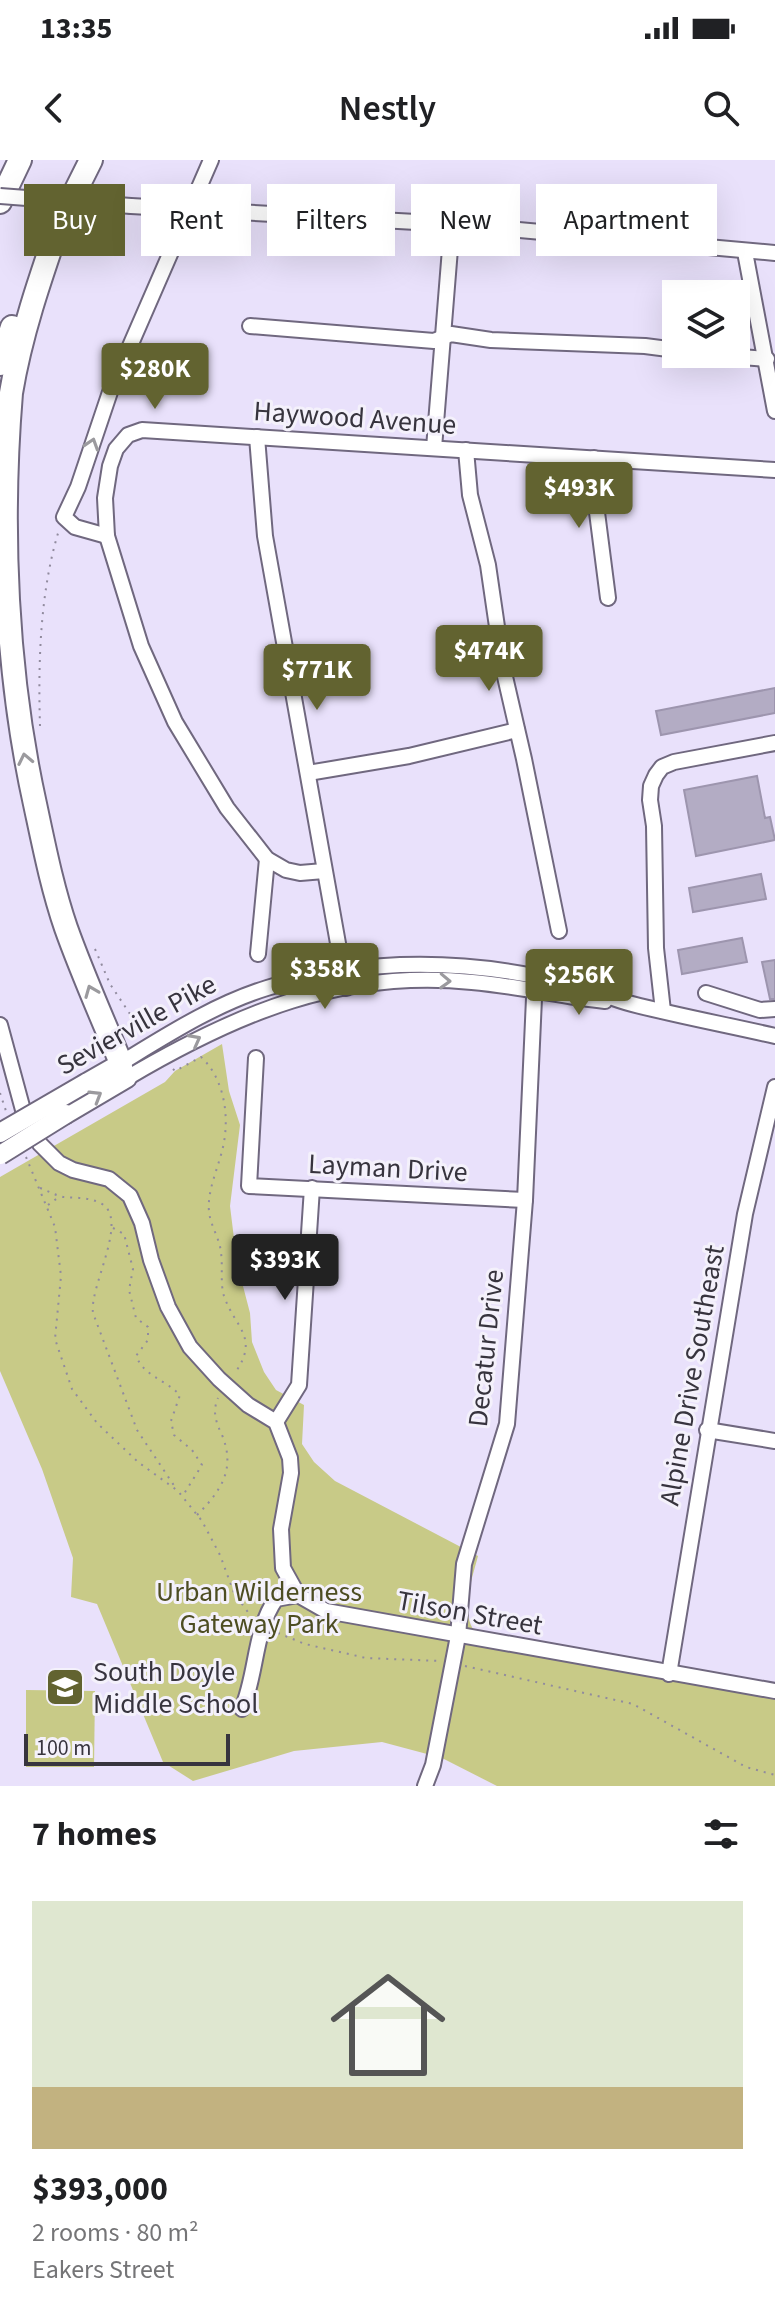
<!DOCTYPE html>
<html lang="en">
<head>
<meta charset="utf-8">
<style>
  :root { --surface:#fff; --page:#f2f2f2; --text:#202124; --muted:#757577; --line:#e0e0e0; --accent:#626330 }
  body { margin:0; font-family:"Source Sans 3",sans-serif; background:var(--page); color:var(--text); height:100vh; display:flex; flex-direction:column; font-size:30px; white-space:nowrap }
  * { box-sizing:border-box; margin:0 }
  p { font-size:26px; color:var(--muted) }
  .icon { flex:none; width:44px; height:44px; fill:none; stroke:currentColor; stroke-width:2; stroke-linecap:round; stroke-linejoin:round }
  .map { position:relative; height:1626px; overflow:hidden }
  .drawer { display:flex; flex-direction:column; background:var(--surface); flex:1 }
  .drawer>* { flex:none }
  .guide { position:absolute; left:24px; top:24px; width:728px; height:72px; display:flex; gap:16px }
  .controls { position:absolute; left:662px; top:120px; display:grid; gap:16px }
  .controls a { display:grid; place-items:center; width:88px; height:88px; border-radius:0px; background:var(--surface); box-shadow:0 8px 32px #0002; font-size:40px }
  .scale { position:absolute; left:24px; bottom:20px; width:206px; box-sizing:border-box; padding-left:8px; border:4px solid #37343e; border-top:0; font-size:22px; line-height:28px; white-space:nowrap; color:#37343e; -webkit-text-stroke:6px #f4f1fb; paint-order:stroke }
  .price { position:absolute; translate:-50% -68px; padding:0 18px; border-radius:8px; background:var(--accent); color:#fff; font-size:26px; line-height:52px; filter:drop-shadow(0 2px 4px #0008) }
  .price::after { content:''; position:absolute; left:50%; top:48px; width:24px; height:18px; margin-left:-12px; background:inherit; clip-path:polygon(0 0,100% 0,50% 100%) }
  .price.selected { background:#222; color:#fff }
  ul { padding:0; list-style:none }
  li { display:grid; align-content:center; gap:16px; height:424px; padding:0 32px }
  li+li { border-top:2px solid var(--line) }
  li span { display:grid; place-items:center; height:248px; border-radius:0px; color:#555 }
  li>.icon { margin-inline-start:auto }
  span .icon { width:144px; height:144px; fill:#fffc; stroke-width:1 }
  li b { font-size:34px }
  h2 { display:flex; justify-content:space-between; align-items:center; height:96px; padding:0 32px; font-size:34px }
  .tag { padding:0 28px; border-radius:0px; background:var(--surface); box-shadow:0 8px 32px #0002; font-size:28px; line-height:72px }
  .tag.selected { background:var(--accent); color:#fff }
  .status { display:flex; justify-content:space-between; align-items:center; height:56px; padding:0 40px; background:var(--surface); direction:ltr }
  .status svg { height:22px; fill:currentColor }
  header { display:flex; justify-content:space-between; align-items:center; height:104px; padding:0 32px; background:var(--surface); font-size:36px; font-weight:600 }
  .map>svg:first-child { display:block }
</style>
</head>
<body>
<div class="status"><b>13:35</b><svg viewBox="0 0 49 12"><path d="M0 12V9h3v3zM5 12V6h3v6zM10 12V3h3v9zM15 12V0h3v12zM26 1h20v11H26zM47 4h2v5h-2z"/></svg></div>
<header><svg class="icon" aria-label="back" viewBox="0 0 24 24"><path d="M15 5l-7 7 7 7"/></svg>Nestly<svg class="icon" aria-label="search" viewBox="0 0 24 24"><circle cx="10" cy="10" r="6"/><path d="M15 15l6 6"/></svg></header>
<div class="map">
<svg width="775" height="1626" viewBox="0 0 775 1626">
  <rect width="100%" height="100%" fill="#e9e1fb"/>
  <g fill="#c8ca87">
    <path d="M222,884L229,931L240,965L230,1046L237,1103L250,1153L252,1182L264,1212L276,1230L304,1245L302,1284L314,1302L335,1321L478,1396C472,1419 459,1454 476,1473L775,1525V1626H497L442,1598L382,1582L294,1591L193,1621L163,1602L97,1444L71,1437L73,1398L42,1309L0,1211V1017L165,922L175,911Z"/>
    <polygon points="26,1530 95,1531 94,1607 26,1607"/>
  </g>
  <g fill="#b3acc4" stroke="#9d95ae" stroke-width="2">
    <polygon points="775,528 775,553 661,575 656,551"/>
    <polygon points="757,616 765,658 770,657 775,680 696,696 684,630"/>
    <polygon points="761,714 766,739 693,752 689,728"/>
    <polygon points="742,778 747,802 682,814 678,790"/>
    <polygon points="775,800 775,839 770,839 762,802"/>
  </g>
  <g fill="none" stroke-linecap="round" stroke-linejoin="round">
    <g stroke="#70687f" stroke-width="18">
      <g id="minor">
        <polyline points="131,46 452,64 775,93"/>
        <polyline points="745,92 775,251"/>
        <polyline points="250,166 434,181 451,174 491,180 645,186 676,190"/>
        <polyline points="702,194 767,199"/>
        <polyline points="257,277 265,376 346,828"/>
        <polyline points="434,288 452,64"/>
        <polyline points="466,290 470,335 488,405 503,508 524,599 559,771"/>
        <polyline points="594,298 594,329 608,438"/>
        <polyline points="107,376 75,367 64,357 78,327 110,232 211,0"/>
        <polyline points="308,613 409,596 517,570"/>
        <polyline points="324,711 300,713 286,710 267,699 227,648 175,562 141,486 107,376 105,338 110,306 116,289 128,275 142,270 775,310"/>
        <polyline points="258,794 267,699"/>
        <polyline points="706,833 760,850 775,849"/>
        <polyline points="663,851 656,788 654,666 650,640 651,626 656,615 662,607 674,602 775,583"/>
        <polyline points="0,865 23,950 40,984 59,1003 73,1010 109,1019 130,1036 142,1063 151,1100 168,1147 190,1187 219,1219 248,1245 276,1262 290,1298 291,1313 281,1369 283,1408 298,1435 326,1451 775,1531"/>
        <polyline points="256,898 249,1026 525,1040"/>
        <path d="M121,903C167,875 215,844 267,828C367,796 473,799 574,825C594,830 612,839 632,844C679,856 727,865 775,876"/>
        <path d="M127,918C237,853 341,809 472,822C517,826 560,836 605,841"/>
        <polyline points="276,1262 299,1225 312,1028"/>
        <polyline points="707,1270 775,1281"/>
        <polyline points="669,1514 745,1054 775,927"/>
        <path d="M242,1549C257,1514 254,1470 276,1439L298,1435"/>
        <polyline points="425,1626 433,1605 458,1476 464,1404 507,1264 525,1040 535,816"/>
      </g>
    </g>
    <g stroke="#70687f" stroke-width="22">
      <polyline id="major" points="66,954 127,918 121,903 86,923"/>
    </g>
    <g stroke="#70687f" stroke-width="26">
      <g id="highway">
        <polyline points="0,42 20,0"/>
        <path d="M61,58C41,116 21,173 11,233C0,367 6,513 35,644C44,686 52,727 66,768C82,813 102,858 121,903"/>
        <polyline points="61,60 91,0"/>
        <polyline points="0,204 12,167"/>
      </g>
    </g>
    <g stroke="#918b9e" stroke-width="2" stroke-dasharray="2 6" stroke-linecap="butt">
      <path d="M40,566C38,503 40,431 59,370"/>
      <polyline points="95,789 110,824 130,854 147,870"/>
      <path d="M173,909L175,911L201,897C224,918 230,956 223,987C218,1009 207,1030 209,1052C211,1067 220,1079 221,1093C223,1107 220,1123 224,1136C235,1168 260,1177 235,1213"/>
      <polyline points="0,933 6,951"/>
      <polyline points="26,997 55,1067 61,1116 55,1179 72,1229 97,1263 138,1302 178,1331 202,1361 220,1395 234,1433 250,1455"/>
      <path d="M40,1028C48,1031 55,1035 63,1037C75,1038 89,1037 100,1043C131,1057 89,1126 93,1153L137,1270L175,1327"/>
      <polyline points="48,1045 59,1037"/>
      <path d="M113,1068L124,1074L133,1109L129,1130L136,1158L148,1167V1180L136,1196C145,1217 163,1218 180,1235L171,1261L174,1275L192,1290L202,1305L182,1337"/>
      <path d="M197,1355C221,1331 236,1309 222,1275C216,1262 212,1252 218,1238"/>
      <polyline points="278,1473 305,1484 366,1498 440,1501"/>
      <polyline points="465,1506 633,1544 746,1607 775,1615"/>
    </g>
    <use href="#minor" stroke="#fff" stroke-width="14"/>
    <use href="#major" stroke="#fff" stroke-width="18"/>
    <use href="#highway" stroke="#fff" stroke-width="22"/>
    <g stroke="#70687f" stroke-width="18" stroke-linecap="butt">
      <polyline id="minor-bridge" points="0,36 131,46"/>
    </g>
    <g stroke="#70687f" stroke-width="22" stroke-linecap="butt">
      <g id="major-bridge">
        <polyline points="0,973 86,923"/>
        <polyline points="0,995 66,954"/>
      </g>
    </g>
    <use href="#minor-bridge" stroke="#fff" stroke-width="14"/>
    <use href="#major-bridge" stroke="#fff" stroke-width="18"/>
  </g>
  <defs><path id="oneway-chevron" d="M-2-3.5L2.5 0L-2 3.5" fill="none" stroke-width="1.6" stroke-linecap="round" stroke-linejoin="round" transform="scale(2)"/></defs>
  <g stroke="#9b9a9e">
    <use href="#oneway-chevron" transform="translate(92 284) rotate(-72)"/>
    <use href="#oneway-chevron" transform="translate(25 599) rotate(-102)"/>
    <use href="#oneway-chevron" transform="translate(445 821) rotate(2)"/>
    <use href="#oneway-chevron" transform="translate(91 831) rotate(-112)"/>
    <use href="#oneway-chevron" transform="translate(195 880) rotate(-28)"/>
    <use href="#oneway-chevron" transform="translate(96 936) rotate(-31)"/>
  </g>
  <defs>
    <g id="school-square" transform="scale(2)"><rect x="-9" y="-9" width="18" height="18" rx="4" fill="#626330" stroke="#f4f1fb"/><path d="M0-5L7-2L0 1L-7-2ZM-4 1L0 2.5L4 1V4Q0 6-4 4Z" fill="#fff"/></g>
  </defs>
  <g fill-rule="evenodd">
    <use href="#school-square" x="65" y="1527"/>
  </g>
  <g text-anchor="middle" stroke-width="6" stroke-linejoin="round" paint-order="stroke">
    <g font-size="28" fill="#37343e" stroke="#f4f1fb">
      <text transform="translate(355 257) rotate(4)" y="10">Haywood Avenue</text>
      <text transform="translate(136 864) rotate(-29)" y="10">Sevierville Pike</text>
      <text transform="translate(388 1007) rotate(3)" y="10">Layman Drive</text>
      <text transform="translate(485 1188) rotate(-84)" y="10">Decatur Drive</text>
      <text transform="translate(691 1215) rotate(-80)" y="10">Alpine Drive Southeast</text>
      <text transform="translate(470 1452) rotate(10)" y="10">Tilson Street</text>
    </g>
    <g font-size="28" fill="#4d4d22" stroke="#f4f1fb">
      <text x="259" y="1441">Urban Wilderness<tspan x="259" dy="32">Gateway Park</tspan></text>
    </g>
    <g font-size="28" fill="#37343e" stroke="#f4f1fb" text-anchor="start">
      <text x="93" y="1521">South Doyle<tspan x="93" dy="32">Middle School</tspan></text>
    </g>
  </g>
</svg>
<div class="controls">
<a><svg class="icon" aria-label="layers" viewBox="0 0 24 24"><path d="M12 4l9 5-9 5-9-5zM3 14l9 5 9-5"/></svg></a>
</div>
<div class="scale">100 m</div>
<b class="price" style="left:155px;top:251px">$280K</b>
<b class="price" style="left:579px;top:370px">$493K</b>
<b class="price" style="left:489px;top:533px">$474K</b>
<b class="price" style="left:317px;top:552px">$771K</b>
<b class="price" style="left:325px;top:851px">$358K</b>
<b class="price" style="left:579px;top:857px">$256K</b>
<b class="price selected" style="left:285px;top:1142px">$393K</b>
<div class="guide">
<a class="tag selected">Buy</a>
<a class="tag">Rent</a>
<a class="tag">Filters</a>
<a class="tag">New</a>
<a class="tag">Apartment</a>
</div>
</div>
<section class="drawer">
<h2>7 homes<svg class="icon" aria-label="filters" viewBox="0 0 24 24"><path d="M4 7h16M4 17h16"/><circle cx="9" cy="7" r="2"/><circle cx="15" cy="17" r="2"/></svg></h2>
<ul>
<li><span style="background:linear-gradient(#dfe7d0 75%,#c2b280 0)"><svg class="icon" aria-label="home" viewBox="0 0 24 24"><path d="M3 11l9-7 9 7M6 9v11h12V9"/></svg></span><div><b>$393,000</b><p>2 rooms · 80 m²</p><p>Eakers Street</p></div></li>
</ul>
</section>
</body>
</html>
